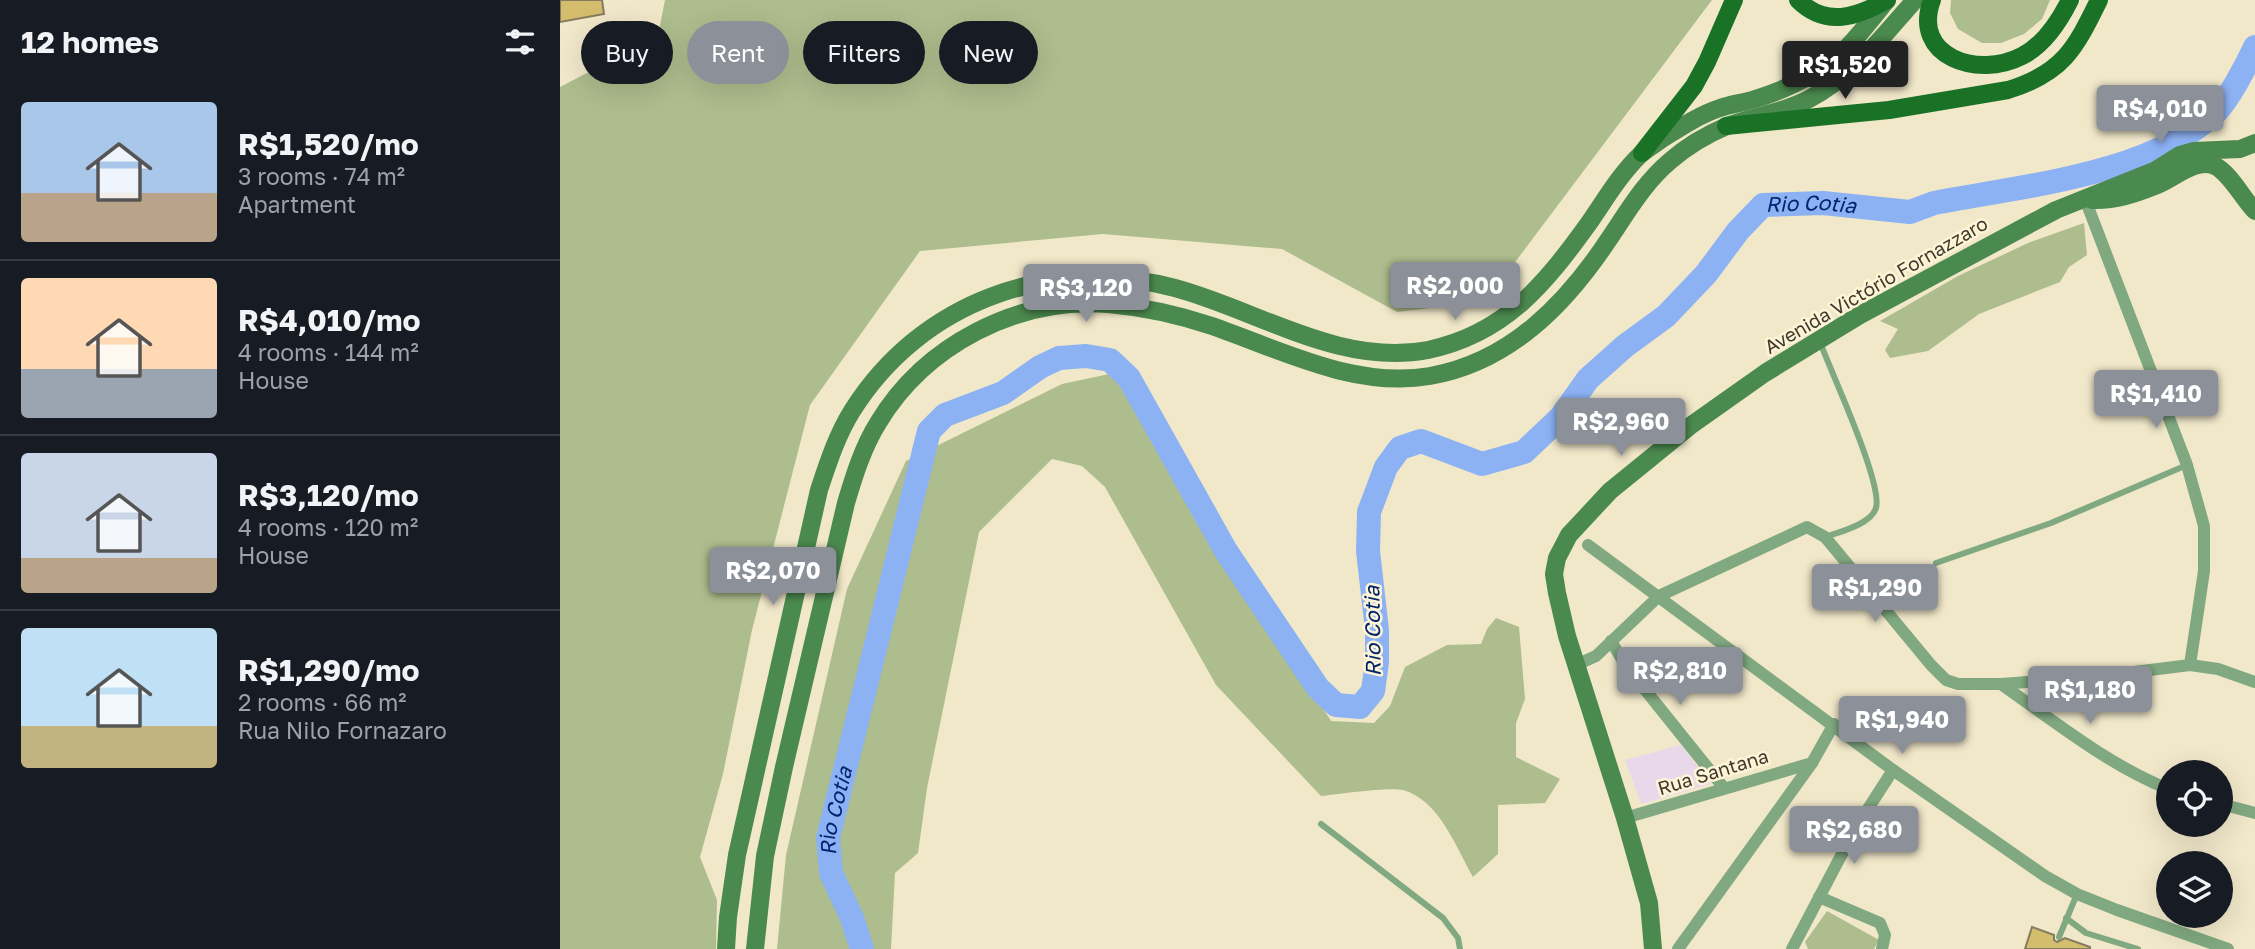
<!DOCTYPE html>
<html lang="en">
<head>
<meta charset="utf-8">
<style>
  :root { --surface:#171b24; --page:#20242c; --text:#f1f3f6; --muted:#9ea1a6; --line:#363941; --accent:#8c9099 }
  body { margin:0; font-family:"Golos Text",sans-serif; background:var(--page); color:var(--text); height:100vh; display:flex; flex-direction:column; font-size:26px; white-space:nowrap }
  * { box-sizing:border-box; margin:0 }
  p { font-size:23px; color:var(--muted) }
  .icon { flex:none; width:38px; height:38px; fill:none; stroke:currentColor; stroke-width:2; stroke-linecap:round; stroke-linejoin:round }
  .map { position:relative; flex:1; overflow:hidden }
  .sheet { display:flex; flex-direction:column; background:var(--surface); width:560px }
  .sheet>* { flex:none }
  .guide { position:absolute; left:21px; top:21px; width:665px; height:63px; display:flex; gap:14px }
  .buttons { position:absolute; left:1596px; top:760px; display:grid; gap:14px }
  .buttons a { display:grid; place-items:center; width:77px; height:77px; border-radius:50%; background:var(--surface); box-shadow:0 7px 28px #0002; font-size:35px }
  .price { position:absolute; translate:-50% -60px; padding:0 16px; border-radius:7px; background:var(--accent); color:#fff; font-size:23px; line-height:46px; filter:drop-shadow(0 2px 4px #0008) }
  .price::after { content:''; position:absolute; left:50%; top:42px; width:21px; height:16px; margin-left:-10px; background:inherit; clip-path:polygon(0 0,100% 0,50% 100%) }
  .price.selected { background:#222; color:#fff }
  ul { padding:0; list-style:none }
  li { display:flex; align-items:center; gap:21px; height:175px; padding:0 21px }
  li+li { border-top:2px solid var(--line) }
  li span { display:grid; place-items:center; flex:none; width:196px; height:140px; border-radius:7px; color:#555 }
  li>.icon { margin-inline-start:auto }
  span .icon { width:84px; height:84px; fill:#fffc; stroke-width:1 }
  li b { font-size:30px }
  h2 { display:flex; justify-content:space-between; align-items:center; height:84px; padding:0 21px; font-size:30px }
  .pill { padding:0 24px; border-radius:32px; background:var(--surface); box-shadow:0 7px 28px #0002; font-size:24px; line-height:63px }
  .pill.selected { background:var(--accent); color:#fff }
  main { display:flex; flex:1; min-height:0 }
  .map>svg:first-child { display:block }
</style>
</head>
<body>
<main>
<section class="sheet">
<h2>12 homes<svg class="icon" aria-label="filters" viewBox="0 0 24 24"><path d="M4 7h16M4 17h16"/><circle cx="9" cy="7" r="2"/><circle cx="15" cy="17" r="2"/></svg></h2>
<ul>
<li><span style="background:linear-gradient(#a9c7e8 65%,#b9a48a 0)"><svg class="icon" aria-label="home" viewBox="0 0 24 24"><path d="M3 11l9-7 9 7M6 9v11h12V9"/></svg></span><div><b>R$1,520/mo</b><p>3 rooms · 74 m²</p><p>Apartment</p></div></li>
<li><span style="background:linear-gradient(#ffd9b3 65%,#9aa5b1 0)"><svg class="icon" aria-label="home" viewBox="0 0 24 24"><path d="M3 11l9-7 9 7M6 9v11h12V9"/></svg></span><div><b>R$4,010/mo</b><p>4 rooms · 144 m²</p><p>House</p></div></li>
<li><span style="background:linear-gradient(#c9d6e8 75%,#b9a48a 0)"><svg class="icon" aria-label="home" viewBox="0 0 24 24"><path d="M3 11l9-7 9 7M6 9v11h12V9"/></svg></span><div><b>R$3,120/mo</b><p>4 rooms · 120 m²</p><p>House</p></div></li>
<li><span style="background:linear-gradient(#bfe0f5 70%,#c2b280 0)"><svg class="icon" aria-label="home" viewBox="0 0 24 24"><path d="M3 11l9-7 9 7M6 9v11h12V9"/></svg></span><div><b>R$1,290/mo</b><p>2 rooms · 66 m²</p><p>Rua Nilo Fornazaro</p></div></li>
</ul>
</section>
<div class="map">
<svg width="1695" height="949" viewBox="0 0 1695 949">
  <rect width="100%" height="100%" fill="#f1e8ca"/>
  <polygon fill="#e8d8ea" points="1121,745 1151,784 1081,804 1065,760"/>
  <g fill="#adbd8d">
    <polygon points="105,0 1152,0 944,277 896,305 837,312 722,249 543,234 360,251 250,405 192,630 163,774 140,857 157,900 156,949 0,949 0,87 98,36"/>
    <polygon points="1391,0 1490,0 1482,19 1464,34 1441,43 1422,43 1398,29 1390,13"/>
    <polygon points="1524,223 1527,255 1509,267 1500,282 1419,314 1368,351 1330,358 1325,350 1338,329 1320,321 1398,276 1468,243"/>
    <path d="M554,373L771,721L814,723L830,706L845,667L887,645L921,644L927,629L936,618L959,627L965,699L956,723V757L1000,779L985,803L938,805V854L913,877C896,847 879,800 843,790C827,787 780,794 761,796L656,685L545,487L522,466L492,459L419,532L367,788L358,853L335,873L331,949H217L226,855L287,589L346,461L502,384Z"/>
    <polygon points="1267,911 1319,940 1314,949 1248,949 1245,942"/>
  </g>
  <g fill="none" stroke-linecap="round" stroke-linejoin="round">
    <path stroke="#8db2f4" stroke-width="24" id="s1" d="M302,949L292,918L271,873L268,838L369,431L385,415L443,393L480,367L499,358L526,356L550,360L569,378L666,551L758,688L776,705L800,707L813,691L817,662V630L808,551L809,512L826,467L840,448L861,441L922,464L964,452L1001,417L1028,379L1065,346L1106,316L1146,274L1178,231L1203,205L1263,203L1350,212L1374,203C1461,186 1591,175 1656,112C1669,99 1687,64 1695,47"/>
  </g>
  <g fill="#d5bd6e" stroke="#847c61" stroke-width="2">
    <polygon points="0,0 42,0 44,14 0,22"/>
    <polygon points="1472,927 1494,935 1494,940 1497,942 1505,938 1530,947 1530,949 1465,949"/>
  </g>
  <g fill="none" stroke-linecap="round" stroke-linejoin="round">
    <g stroke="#80a981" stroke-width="6">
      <path d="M1260,342C1271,372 1323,483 1316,508C1311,524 1280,532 1265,537"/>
      <polyline points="1376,563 1491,523 1627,465"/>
      <polyline points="761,824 883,918 898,938 900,949"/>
      <polyline points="1506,918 1526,933 1578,949"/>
      <polyline points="1499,937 1517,894"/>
    </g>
    <g stroke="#80a981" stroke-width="12">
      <polyline points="1525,199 1627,465 1644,526 1644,571 1630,665"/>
      <polyline points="1028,545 1333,770 1485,876 1517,894 1557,910 1668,949"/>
      <polyline points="1051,641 1066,666 1164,788"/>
      <polyline points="1016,665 1036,656 1099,596 1247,527 1265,537 1371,665 1386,680 1398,684 1441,684 1534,677 1630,665 1658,669 1695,682"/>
      <path d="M1441,684C1495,722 1547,764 1608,789"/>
      <polyline points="1661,804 1695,813"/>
      <polyline points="1065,818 1252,763"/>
      <polyline points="1259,897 1320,923 1325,935 1322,949"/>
      <polyline points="1118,949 1252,763 1274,724"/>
      <polyline points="1232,949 1295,829 1333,770"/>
    </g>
    <g stroke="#4b8a4e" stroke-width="18">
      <path d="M1532,200C1555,201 1575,194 1595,186C1613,180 1635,157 1655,166C1669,172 1684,200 1695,211"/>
      <path d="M166,949L168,917L177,855L259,490C268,463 277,435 292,411C361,301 491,255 615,288C697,310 780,367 868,350C945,334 985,284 1029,223C1045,200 1060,174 1081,154C1087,149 1095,144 1102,139C1121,127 1139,115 1160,108C1171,104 1182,103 1192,100C1213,94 1234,85 1253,74C1284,57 1305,27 1327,0"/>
      <path d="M195,949L205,856L224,767L286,503C294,476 303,447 318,423C365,345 457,297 548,304C583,307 619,315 652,326C721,350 795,389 870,376C950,362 1006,304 1049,239C1068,211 1084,183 1110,161C1126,147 1148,134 1167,126C1194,116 1223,113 1249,99C1293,76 1322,37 1355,0"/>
      <polyline points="1093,949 1089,903 1065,818 1007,636 997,593 994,574 997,558 1009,535 1050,491 1130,426 1205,373 1300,315 1496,210 1596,170 1620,155 1634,151 1680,149 1695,143"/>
    </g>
    <g stroke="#197226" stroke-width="18">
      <path d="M1238,0C1266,28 1297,17 1327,0"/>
      <path d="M1372,0C1351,57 1418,79 1462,56C1484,45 1499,22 1510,0"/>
      <path d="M1166,126L1329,110L1448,90C1503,73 1515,49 1539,0"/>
      <polyline points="1082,153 1134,86 1147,62 1174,0"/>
    </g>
  </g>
  <g text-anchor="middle" stroke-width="5" stroke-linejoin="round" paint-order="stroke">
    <g font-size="19" fill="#3e3a2e" stroke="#fef5d7">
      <text transform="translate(1316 285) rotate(-30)" y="7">Avenida Victório Fornazzaro</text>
      <text transform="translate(1153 772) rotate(-17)" y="7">Rua Santana</text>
    </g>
    <g font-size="21" font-style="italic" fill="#00256e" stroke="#fef5d7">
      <text dy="7" stroke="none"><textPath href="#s1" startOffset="1974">Rio Cotia</textPath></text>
      <text transform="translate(813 631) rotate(-91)" y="7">Rio Cotia</text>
      <text dy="7" stroke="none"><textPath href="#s1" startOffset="145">Rio Cotia</textPath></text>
    </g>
  </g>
</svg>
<div class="buttons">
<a><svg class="icon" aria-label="locate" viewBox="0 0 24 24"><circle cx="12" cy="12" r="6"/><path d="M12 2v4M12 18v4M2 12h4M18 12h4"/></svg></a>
<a><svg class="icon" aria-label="layers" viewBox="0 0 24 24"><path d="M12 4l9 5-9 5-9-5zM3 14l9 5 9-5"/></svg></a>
</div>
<b class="price selected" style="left:1285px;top:101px">R$1,520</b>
<b class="price" style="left:1600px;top:145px">R$4,010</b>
<b class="price" style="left:895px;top:322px">R$2,000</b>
<b class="price" style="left:526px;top:324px">R$3,120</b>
<b class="price" style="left:1596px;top:430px">R$1,410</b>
<b class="price" style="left:1061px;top:458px">R$2,960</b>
<b class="price" style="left:213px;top:607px">R$2,070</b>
<b class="price" style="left:1315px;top:624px">R$1,290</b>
<b class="price" style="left:1120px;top:707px">R$2,810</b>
<b class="price" style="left:1530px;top:726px">R$1,180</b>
<b class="price" style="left:1342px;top:756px">R$1,940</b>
<b class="price" style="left:1294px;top:866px">R$2,680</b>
<div class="guide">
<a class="pill">Buy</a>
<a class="pill selected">Rent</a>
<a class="pill">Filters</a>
<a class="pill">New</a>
</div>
</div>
</main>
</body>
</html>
